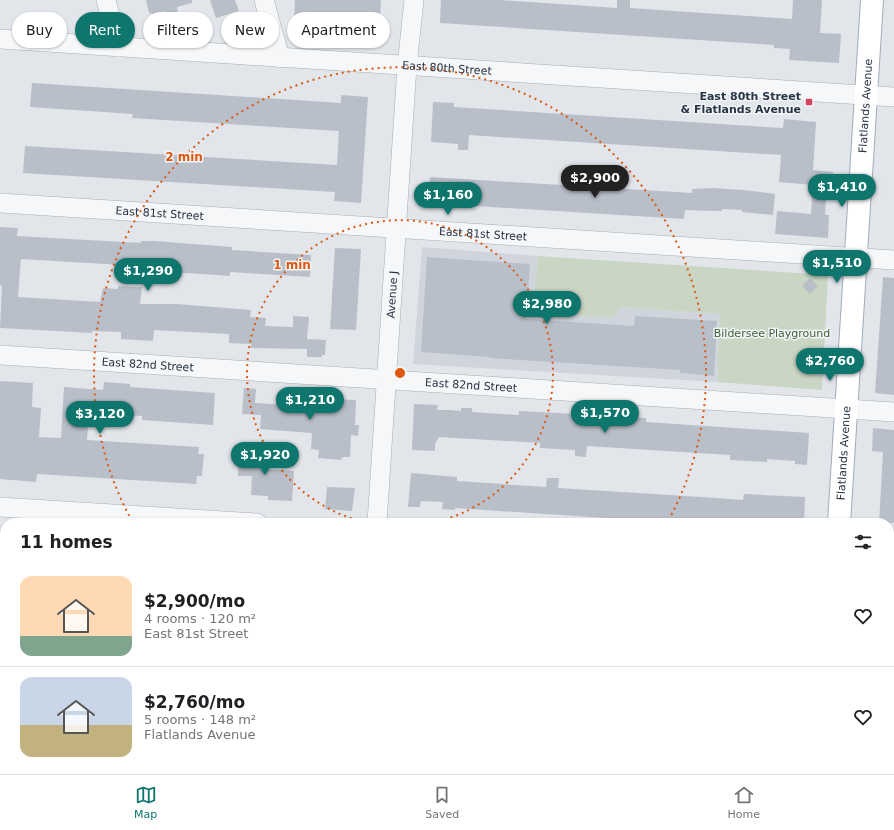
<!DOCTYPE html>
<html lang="en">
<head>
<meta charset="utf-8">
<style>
  :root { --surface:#fff; --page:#f2f2f2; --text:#202124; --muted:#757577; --line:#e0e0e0; --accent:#0f766e }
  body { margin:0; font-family:"DejaVu Sans",sans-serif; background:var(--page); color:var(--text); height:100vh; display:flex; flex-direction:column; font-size:15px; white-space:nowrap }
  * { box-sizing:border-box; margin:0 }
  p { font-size:13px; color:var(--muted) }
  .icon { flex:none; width:22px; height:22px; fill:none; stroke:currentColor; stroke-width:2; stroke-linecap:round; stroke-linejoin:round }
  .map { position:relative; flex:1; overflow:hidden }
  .side { position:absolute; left:0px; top:518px; width:894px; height:256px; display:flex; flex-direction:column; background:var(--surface); border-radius:16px 16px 0 0; box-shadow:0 1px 3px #0004 }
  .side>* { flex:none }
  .guide { position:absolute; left:12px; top:12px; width:400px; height:36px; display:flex; gap:8px }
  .price { position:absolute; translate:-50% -34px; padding:0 9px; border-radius:14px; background:var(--accent); color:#fff; font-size:13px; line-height:26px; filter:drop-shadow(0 1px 2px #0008) }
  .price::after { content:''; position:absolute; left:50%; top:24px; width:12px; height:9px; margin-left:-6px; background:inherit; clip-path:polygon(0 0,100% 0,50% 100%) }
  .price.on { background:#222; color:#fff }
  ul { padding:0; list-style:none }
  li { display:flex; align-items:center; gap:12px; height:100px; padding:0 20px }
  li+li { border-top:1px solid var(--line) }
  li span { display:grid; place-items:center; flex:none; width:112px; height:80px; border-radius:12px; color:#555 }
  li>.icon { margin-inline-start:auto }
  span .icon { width:48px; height:48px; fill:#fffc; stroke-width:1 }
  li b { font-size:17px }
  h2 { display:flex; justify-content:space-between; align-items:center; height:48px; padding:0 20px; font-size:17px }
  .tag { padding:0 14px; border-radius:18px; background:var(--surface); box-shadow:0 1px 3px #0004; font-size:14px; line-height:36px }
  .tag.on { background:var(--accent); color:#fff }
  .tab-bar { display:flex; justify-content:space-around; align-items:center; height:56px; border-top:1px solid var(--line); background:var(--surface); font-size:11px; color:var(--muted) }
  .tab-bar a { display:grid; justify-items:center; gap:2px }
  .tab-bar .on { color:var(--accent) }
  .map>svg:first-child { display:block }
</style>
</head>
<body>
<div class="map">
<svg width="894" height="774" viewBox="0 0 894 774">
  <rect width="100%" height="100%" fill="#e2e6eb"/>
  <polygon fill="#d0d5dd" points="422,247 538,256 534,312 621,307 720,314 717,382 413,364"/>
  <polygon fill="#c8d6c3" points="538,256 828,275 822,390 717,382 720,314 621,307 613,318 533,312"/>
  <g fill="#b9bfc9">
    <polygon points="146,0 192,0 192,3 177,7 178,13 171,15 166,15 165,11 153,14 149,13"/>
    <polygon points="210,0 235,0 239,11 216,18"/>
    <polygon points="295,0 381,0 380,20 367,20 368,17 343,16 343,18 320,17 319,21 294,20"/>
    <polygon points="441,0 500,0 617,8 617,0 630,0 630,8 792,19 793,0 822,0 820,33 841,34 839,63 789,60 790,49 774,48 774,45 440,23"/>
    <polygon points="32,83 341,103 341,95 368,97 361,203 334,201 335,192 23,173 25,146 337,165 339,131 132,118 133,114 30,107"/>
    <polygon points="433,102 454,103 454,107 783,128 784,119 816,122 813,170 833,172 832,186 827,186 825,215 829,215 828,238 775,234 777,211 811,214 813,185 779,182 781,155 469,135 468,150 458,150 458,144 431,142"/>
    <polygon points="430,177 692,193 692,189 713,188 744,190 775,194 773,215 742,212 742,210 722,209 722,211 712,211 685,210 684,219 428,203"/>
    <polygon points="0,227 18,228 17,236 141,243 141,241 154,241 232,247 232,250 311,255 310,277 230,272 230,276 216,275 139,270 139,266 21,259 18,297 100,302 103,288 118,289 118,286 136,287 142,287 140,304 176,304 251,310 250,317 266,318 265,326 293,327 293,316 309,317 307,339 326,340 325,355 322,355 322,357 307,357 307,349 251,348 251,344 229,343 229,334 154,330 153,341 121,339 121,332 92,331 92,333 0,328 2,286 0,285"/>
    <polygon points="335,248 361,249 356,330 330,329"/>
    <polygon points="427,257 530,264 526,319 634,326 635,316 717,321 714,376 680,373 680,370 489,358 489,357 421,352"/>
    <polygon points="883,277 894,278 894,395 875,393"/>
    <polygon points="810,278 818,286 810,294 802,286"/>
    <polygon points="0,381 33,383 32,407 41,408 39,437 61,438 64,387 103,390 104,382 130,384 130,387 215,393 213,425 142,420 142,416 89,413 87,440 199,447 198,454 204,454 202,476 197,476 196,484 37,474 36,482 0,479"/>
    <polygon points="244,388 256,389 255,403 288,405 288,399 310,400 310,398 356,400 355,425 359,425 358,436 351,435 350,457 342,457 341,460 318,458 319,450 311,449 312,433 260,429 261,415 242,414"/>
    <polygon points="414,404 438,405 437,410 449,410 461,411 461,408 472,408 472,412 519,415 519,411 577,414 646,418 646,422 809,433 807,465 795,464 795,461 767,459 767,462 730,460 730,455 587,446 586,457 575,456 575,450 540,448 540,443 439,437 435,444 435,451 412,450"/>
    <polygon points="873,428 894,430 894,523 879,523 883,452 872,451"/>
    <polygon points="238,447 262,448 260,469 294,471 292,501 268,500 268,496 251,495 252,476 238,476"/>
    <polygon points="411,473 457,477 457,481 546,487 547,478 559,478 558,488 717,498 743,500 744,494 805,497 804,523 682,523 455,508 455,510 442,509 443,502 421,501 420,507 408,507"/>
    <polygon points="327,487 355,488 352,511 325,509"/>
  </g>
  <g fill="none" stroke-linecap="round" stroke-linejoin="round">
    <g stroke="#a7adb6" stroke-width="20">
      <g id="minor">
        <polyline points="106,0 118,47"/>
        <polyline points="264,0 280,58"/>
        <path id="s1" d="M0,39L894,97"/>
        <path id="s2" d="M0,203L894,260"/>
        <path id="s3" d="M0,355L894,412"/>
        <polyline points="0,507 257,523"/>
        <path id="s4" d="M377,523L407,66L414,0"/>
        <polyline points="889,564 894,564"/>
        <polyline points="0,658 5,658"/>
        <polyline points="889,715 894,716"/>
        <polyline points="362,774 362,769"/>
      </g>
    </g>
    <g stroke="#a1abb8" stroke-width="24">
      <g id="major">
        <path id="s5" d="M839,523L872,0"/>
        <polyline points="822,774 823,769"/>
      </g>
    </g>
    <use href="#minor" stroke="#f5f7f9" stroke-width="19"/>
    <use href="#major" stroke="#fff" stroke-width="22"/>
  </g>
  <g fill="none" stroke="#de570f" stroke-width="2" stroke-dasharray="2 4">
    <path d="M369 523A153 153 0 1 1 431 523"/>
    <path d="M132 521A306 306 0 1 1 668 521"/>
  </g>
  <rect fill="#d5435e" stroke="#f2f5f8" stroke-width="1.5" x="805" y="98" width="8" height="8" rx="2"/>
  <g text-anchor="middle" stroke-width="3" stroke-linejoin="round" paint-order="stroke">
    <g font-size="11" fill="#293444" stroke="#f2f5f8">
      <text dy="4" stroke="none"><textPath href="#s1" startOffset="448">East 80th Street</textPath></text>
      <text dy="4" stroke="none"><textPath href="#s5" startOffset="418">Flatlands Avenue</textPath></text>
      <text dy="4" stroke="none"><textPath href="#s2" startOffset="160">East 81st Street</textPath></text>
      <text dy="4" stroke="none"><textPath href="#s2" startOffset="484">East 81st Street</textPath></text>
      <text dy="4" stroke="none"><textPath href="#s4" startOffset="229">Avenue J</textPath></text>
      <text dy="4" stroke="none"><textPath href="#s3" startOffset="148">East 82nd Street</textPath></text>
      <text dy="4" stroke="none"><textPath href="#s3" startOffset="472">East 82nd Street</textPath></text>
      <text dy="4" stroke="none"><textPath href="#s5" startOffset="70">Flatlands Avenue</textPath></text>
    </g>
    <g font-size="11" font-weight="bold" fill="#293444" stroke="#f2f5f8" text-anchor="end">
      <text x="801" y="100">East 80th Street<tspan x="801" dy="13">&amp; Flatlands Avenue</tspan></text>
    </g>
    <g font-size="11" fill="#3f6136" stroke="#f2f5f8">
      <text x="772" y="337">Bildersee Playground</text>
    </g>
  </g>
  <circle cx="400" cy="373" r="6" fill="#de570f" stroke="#f2f5f8" stroke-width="2"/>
  <g font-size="12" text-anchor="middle" font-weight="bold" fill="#de570f" stroke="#f2f5f8" stroke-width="3" stroke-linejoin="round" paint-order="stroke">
    <text x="184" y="161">2 min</text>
    <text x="292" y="269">1 min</text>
  </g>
</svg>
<b class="price on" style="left:595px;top:199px">$2,900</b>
<b class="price" style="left:842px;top:208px">$1,410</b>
<b class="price" style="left:448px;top:216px">$1,160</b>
<b class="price" style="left:837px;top:284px">$1,510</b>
<b class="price" style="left:148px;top:292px">$1,290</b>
<b class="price" style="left:547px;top:325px">$2,980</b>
<b class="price" style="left:830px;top:382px">$2,760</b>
<b class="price" style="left:310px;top:421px">$1,210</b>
<b class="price" style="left:605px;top:434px">$1,570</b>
<b class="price" style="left:100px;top:435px">$3,120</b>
<b class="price" style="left:265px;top:476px">$1,920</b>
<div class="guide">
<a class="tag">Buy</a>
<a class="tag on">Rent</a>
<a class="tag">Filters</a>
<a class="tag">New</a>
<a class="tag">Apartment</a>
</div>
<section class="side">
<h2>11 homes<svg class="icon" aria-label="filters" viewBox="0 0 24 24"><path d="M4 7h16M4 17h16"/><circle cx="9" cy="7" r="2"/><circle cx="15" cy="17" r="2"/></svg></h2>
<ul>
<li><span style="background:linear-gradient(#ffd9b3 75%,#7fa58c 0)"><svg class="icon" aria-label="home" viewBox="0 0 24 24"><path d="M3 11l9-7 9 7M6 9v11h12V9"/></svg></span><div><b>$2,900/mo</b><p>4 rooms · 120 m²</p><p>East 81st Street</p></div><svg class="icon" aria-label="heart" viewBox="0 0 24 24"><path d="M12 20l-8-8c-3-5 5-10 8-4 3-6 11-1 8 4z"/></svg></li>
<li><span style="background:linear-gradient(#c9d6e8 60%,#c2b280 0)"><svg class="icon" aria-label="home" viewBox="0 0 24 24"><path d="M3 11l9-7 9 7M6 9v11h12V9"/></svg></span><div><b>$2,760/mo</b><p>5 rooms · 148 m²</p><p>Flatlands Avenue</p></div><svg class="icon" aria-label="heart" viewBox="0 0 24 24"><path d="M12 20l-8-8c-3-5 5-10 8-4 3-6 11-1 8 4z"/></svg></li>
</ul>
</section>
</div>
<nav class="tab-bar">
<a class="on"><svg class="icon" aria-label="map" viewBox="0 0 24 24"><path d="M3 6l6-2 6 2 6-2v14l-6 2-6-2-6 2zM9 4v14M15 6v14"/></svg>Map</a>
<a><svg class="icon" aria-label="saved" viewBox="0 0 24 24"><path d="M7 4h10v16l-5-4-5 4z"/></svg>Saved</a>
<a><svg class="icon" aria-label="home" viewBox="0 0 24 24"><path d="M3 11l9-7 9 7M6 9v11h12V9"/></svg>Home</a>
</nav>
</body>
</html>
